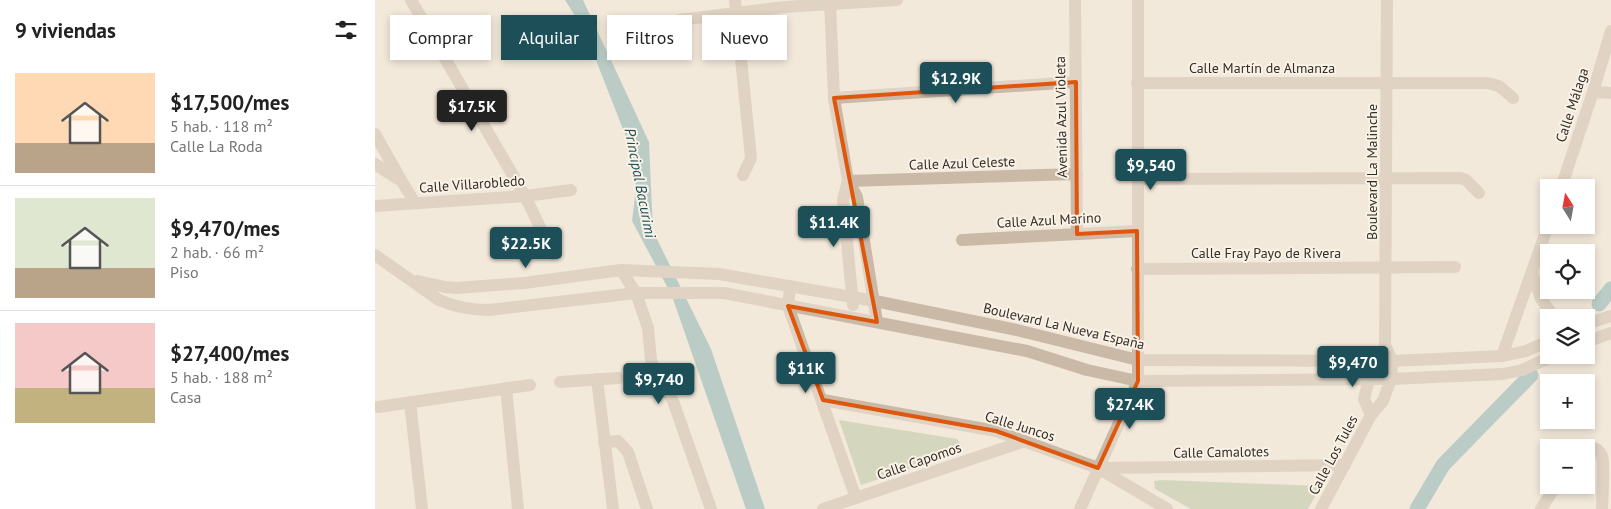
<!DOCTYPE html>
<html lang="es">
<head>
<meta charset="utf-8">
<style>
  :root { --surface:#fff; --page:#f6f6f6; --text:#222; --muted:#767676; --line:#e0e0e0; --accent:#1c4f58 }
  body { margin:0; font-family:"PT Sans",sans-serif; background:var(--page); color:var(--text); height:100vh; display:flex; flex-direction:column; font-size:19px; white-space:nowrap }
  * { box-sizing:border-box; margin:0 }
  p { font-size:16px; color:var(--muted) }
  .icon { flex:none; width:28px; height:28px; fill:none; stroke:currentColor; stroke-width:2; stroke-linecap:round; stroke-linejoin:round }
  .map { position:relative; flex:1; overflow:hidden }
  .side { display:flex; flex-direction:column; background:var(--surface); width:375px }
  .side>* { flex:none }
  .hud { position:absolute; left:15px; top:15px; width:475px; height:45px; display:flex; gap:10px }
  .needle { width:32px; rotate:349deg }
  .fabs { position:absolute; left:1165px; top:179px; display:grid; gap:10px }
  .fabs a { display:grid; place-items:center; width:55px; height:55px; border-radius:0px; background:var(--surface); box-shadow:0 2px 8px #0003; font-size:25px }
  .price { position:absolute; translate:-50% -42px; padding:0 11px; border-radius:5px; background:var(--accent); color:#fff; font-size:16px; line-height:32px; filter:drop-shadow(0 1px 2px #0008) }
  .price::after { content:''; position:absolute; left:50%; top:30px; width:15px; height:11px; margin-left:-8px; background:inherit; clip-path:polygon(0 0,100% 0,50% 100%) }
  .price.active { background:#222; color:#fff }
  ul { padding:0; list-style:none }
  li { display:flex; align-items:center; gap:15px; height:125px; padding:0 15px }
  li+li { border-top:1px solid var(--line) }
  li span { display:grid; place-items:center; flex:none; width:140px; height:100px; border-radius:0px; color:#555 }
  li>.icon { margin-inline-start:auto }
  span .icon { width:60px; height:60px; fill:#fffc; stroke-width:1 }
  li b { font-size:21px }
  h2 { display:flex; justify-content:space-between; align-items:center; height:60px; padding:0 15px; font-size:21px }
  .pill { padding:0 18px; border-radius:0px; background:var(--surface); box-shadow:0 2px 8px #0003; font-size:18px; line-height:45px }
  .pill.active { background:var(--accent); color:#fff }
  main { display:flex; flex:1; min-height:0 }
  .map>svg:first-child { display:block }
</style>
</head>
<body>
<main>
<section class="side">
<h2>9 viviendas<svg class="icon" aria-label="filters" viewBox="0 0 24 24"><path d="M4 7h16M4 17h16"/><circle cx="9" cy="7" r="2"/><circle cx="15" cy="17" r="2"/></svg></h2>
<ul>
<li><span style="background:linear-gradient(#ffd9b3 70%,#b9a48a 0)"><svg class="icon" aria-label="home" viewBox="0 0 24 24"><path d="M3 11l9-7 9 7M6 9v11h12V9"/></svg></span><div><b>$17,500/mes</b><p>5 hab. · 118 m²</p><p>Calle La Roda</p></div></li>
<li><span style="background:linear-gradient(#dfe7d0 70%,#b9a48a 0)"><svg class="icon" aria-label="home" viewBox="0 0 24 24"><path d="M3 11l9-7 9 7M6 9v11h12V9"/></svg></span><div><b>$9,470/mes</b><p>2 hab. · 66 m²</p><p>Piso</p></div></li>
<li><span style="background:linear-gradient(#f6c9c9 65%,#c2b280 0)"><svg class="icon" aria-label="home" viewBox="0 0 24 24"><path d="M3 11l9-7 9 7M6 9v11h12V9"/></svg></span><div><b>$27,400/mes</b><p>5 hab. · 188 m²</p><p>Casa</p></div></li>
</ul>
</section>
<div class="map">
<svg width="1236" height="509" viewBox="0 0 1236 509">
  <rect width="100%" height="100%" fill="#f2e9da"/>
  <g fill="#b0c19a">
    <polygon points="464,420 582,439 587,445 583,453 486,485"/>
    <polygon points="788,480 946,486 933,509 816,509 780,489 779,481"/>
  </g>
  <polygon fill="#78a8af" points="190,0 208,0 274,142 278,231 336,349 390,509 371,509 297,296 257,221 261,189 251,137 210,32"/>
  <g fill="none" stroke-linecap="round" stroke-linejoin="round">
    <g stroke="#78a8af" stroke-width="15">
      <polyline points="1224,304 1236,289"/>
      <polyline points="1042,509 1068,465 1156,375"/>
    </g>
    <g stroke="#cab9a6" stroke-width="12">
      <polyline points="36,0 150,196 178,254"/>
      <polyline points="360,0 376,158 368,175"/>
      <polyline points="455,0 459,98 473,181 482,197 502,322"/>
      <polyline points="700,0 702,234"/>
      <polyline points="304,20 409,7 522,0"/>
      <polyline points="762,83 1113,83 1124,86 1138,98"/>
      <polyline points="1218,92 1236,93"/>
      <polyline points="459,98 701,82"/>
      <polyline points="0,134 26,180 40,203"/>
      <polyline points="0,164 23,179"/>
      <polyline points="762,179 1085,178 1091,180 1104,193"/>
      <polyline points="473,181 702,174"/>
      <polyline points="473,181 468,200 478,305"/>
      <polyline points="1186,188 1218,92 1236,31"/>
      <polyline points="0,206 150,196 196,190"/>
      <polyline points="587,240 762,231"/>
      <path d="M0,255L64,300C80,307 96,310 114,310L261,293H349L652,351L712,370L763,381L1016,379L1128,374L1147,370L1180,355"/>
      <polyline points="762,269 1080,267"/>
      <polyline points="246,270 261,293 273,328 276,360 280,371 298,401 336,509"/>
      <polyline points="1157,273 1166,299 1180,318"/>
      <polyline points="43,281 70,287 81,288 149,283 246,270 344,274 500,301 642,330 763,360 1017,361 1127,356 1151,351 1174,341"/>
      <polyline points="415,287 413,306 481,498"/>
      <polyline points="1211,324 1236,316"/>
      <polyline points="1211,342 1236,333"/>
      <polyline points="1127,356 1174,223"/>
      <polyline points="222,379 238,509"/>
      <polyline points="185,382 243,378"/>
      <polyline points="131,388 143,509"/>
      <polyline points="448,400 621,431 723,468 792,509"/>
      <polyline points="35,402 47,509"/>
      <polyline points="3,407 155,385"/>
      <polyline points="996,415 989,399 996,371"/>
      <polyline points="229,442 243,441 253,452 272,509"/>
      <path d="M1211,448C1218,446 1224,449 1227,456C1230,465 1227,497 1227,509"/>
      <polyline points="723,468 970,465"/>
      <polyline points="448,509 650,441"/>
      <polyline points="705,509 763,381 763,0"/>
      <polyline points="946,509 996,415 1008,401 1016,379 1017,361 1010,345 1012,0"/>
      <polyline points="1166,509 1181,485"/>
    </g>
  </g>
  <path d="M0 0H1236V509H0ZM701,82L702,234L762,231L763,381L723,468L621,431L448,400L413,306L502,322L459,98Z" fill="#f2e9da" fill-opacity=".55" fill-rule="evenodd"/>
  <path fill="none" stroke="#df570d" stroke-width="4" stroke-linejoin="round" d="M701,82L702,234L762,231L763,381L723,468L621,431L448,400L413,306L502,322L459,98Z"/>
  <g text-anchor="middle" stroke-width="4" stroke-linejoin="round" paint-order="stroke">
    <g font-size="14" fill="#362d27" stroke="#f9f2e6">
      <text x="887" y="73">Calle Martín de Almanza</text>
      <text transform="translate(1197 105) rotate(-72)" y="5">Calle Málaga</text>
      <text transform="translate(686 117) rotate(-91)" y="5">Avenida Azul Violeta</text>
      <text transform="translate(587 163) rotate(-2)" y="5">Calle Azul Celeste</text>
      <text transform="translate(997 172) rotate(-90)" y="5">Boulevard La Malinche</text>
      <text transform="translate(97 184) rotate(-4)" y="5">Calle Villarobledo</text>
      <text transform="translate(674 220) rotate(-3)" y="5">Calle Azul Marino</text>
      <text x="891" y="258">Calle Fray Payo de Rivera</text>
      <text transform="translate(689 326) rotate(13)" y="5">Boulevard La Nueva España</text>
      <text transform="translate(645 426) rotate(17)" y="5">Calle Juncos</text>
      <text transform="translate(846 452) rotate(-1)" y="5">Calle Camalotes</text>
      <text transform="translate(958 455) rotate(-62)" y="5">Calle Los Tules</text>
      <text transform="translate(544 461) rotate(-19)" y="5">Calle Capomos</text>
    </g>
    <g font-size="15" font-style="italic" fill="#1c4f58" stroke="#f9f2e6">
      <text transform="translate(265 183) rotate(79)" y="5">Principal Bacurimi</text>
    </g>
  </g>
</svg>
<div class="fabs">
<a><svg class="needle" viewBox="-14 -14 28 28"><path d="M0-13l5 13h-10z" fill="#e53935"/><path d="M0 13l5-13h-10z" fill="#767676"/></svg></a>
<a><svg class="icon" aria-label="locate" viewBox="0 0 24 24"><circle cx="12" cy="12" r="6"/><path d="M12 2v4M12 18v4M2 12h4M18 12h4"/></svg></a>
<a><svg class="icon" aria-label="layers" viewBox="0 0 24 24"><path d="M12 4l9 5-9 5-9-5zM3 14l9 5 9-5"/></svg></a>
<a>+</a>
<a>−</a>
</div>
<b class="price" style="left:581px;top:104px">$12.9K</b>
<b class="price active" style="left:97px;top:132px">$17.5K</b>
<b class="price" style="left:776px;top:191px">$9,540</b>
<b class="price" style="left:459px;top:248px">$11.4K</b>
<b class="price" style="left:151px;top:269px">$22.5K</b>
<b class="price" style="left:978px;top:388px">$9,470</b>
<b class="price" style="left:431px;top:394px">$11K</b>
<b class="price" style="left:284px;top:405px">$9,740</b>
<b class="price" style="left:755px;top:430px">$27.4K</b>
<div class="hud">
<a class="pill">Comprar</a>
<a class="pill active">Alquilar</a>
<a class="pill">Filtros</a>
<a class="pill">Nuevo</a>
</div>
</div>
</main>
</body>
</html>
